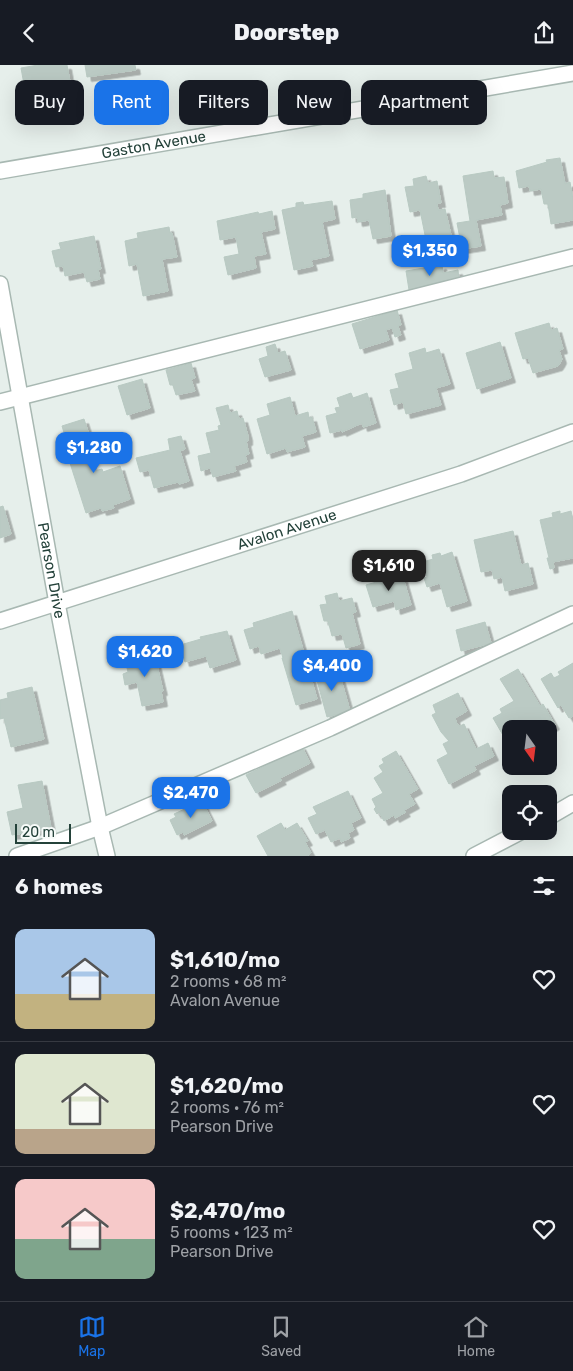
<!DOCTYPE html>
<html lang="en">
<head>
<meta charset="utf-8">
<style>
  :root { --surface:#171b24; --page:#20242c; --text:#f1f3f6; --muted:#9ea1a6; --line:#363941; --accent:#1a73e8 }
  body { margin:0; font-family:Rubik,sans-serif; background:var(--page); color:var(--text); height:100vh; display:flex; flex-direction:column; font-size:19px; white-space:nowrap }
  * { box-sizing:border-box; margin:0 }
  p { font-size:16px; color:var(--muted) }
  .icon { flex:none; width:28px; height:28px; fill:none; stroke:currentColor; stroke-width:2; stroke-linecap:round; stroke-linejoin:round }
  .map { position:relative; height:791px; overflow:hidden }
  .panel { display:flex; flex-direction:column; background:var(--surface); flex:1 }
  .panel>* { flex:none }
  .hud { position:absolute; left:15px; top:15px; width:544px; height:45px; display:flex; gap:10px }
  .needle { width:32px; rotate:166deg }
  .fabs { position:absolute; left:502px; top:655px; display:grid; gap:10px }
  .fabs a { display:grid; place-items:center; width:55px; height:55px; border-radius:10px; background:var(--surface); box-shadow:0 5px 20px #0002; font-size:25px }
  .scale { position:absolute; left:15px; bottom:12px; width:56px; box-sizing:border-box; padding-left:5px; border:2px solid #24423a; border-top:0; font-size:14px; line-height:18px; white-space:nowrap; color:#24423a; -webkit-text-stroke:4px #f7fbf9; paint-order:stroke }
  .price { position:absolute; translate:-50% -42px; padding:0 11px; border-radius:10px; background:var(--accent); color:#fff; font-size:16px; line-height:32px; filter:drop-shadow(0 1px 2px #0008) }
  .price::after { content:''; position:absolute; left:50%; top:30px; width:15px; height:11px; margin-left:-8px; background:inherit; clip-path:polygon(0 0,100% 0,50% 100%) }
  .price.on { background:#222; color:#fff }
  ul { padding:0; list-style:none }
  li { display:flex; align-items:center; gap:15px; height:125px; padding:0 15px }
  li+li { border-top:1px solid var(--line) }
  li span { display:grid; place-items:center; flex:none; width:140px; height:100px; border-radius:10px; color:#555 }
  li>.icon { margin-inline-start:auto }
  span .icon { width:60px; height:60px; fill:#fffc; stroke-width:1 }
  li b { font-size:21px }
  h2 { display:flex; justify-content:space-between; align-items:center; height:60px; padding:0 15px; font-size:21px }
  .chip { padding:0 18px; border-radius:10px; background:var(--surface); box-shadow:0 5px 20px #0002; font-size:18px; line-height:45px }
  .chip.on { background:var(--accent); color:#fff }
  header { display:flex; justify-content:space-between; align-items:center; height:65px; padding:0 15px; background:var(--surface); font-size:22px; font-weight:800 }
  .tab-bar { display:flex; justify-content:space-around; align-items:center; height:70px; border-top:1px solid var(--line); background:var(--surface); font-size:14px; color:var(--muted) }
  .tab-bar a { display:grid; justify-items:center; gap:2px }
  .tab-bar .on { color:var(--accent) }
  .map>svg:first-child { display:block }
</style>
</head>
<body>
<header><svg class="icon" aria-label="back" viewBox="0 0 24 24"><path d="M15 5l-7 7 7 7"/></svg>Doorstep<svg class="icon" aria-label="share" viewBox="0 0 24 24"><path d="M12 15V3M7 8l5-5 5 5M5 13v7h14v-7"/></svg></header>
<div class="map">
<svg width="573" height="791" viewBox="0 0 573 791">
  <defs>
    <filter id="shadow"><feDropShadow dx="4.5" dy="4.5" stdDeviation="0" flood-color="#0004"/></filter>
  </defs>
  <rect width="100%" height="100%" fill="#e6efeb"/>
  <g fill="#bbcac4" stroke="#b8c9c2" filter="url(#shadow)">
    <polygon points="38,0 67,0 70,17 55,20 54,18 25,25 21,3"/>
    <polygon points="85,0 135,0 136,5 87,12"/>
    <polygon points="560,93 565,119 570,117 573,135 573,155 551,159 548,139 544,139 541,124 530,126 529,121 519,123 516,106 547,97 546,95"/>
    <polygon points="493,106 494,113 504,112 508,138 500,140 502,150 476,155 481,181 462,184 457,158 470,156 463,111"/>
    <polygon points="426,111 428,118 437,116 441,138 437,138 438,145 445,144 451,170 426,175 420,145 410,147 405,122 414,121 413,114"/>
    <polygon points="385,125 391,171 373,174 369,155 358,157 357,152 352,153 350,135 363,133 363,129"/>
    <polygon points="332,136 335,154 322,157 329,191 311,195 313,201 294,205 282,145 296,142 296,138 303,137 304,140"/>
    <polygon points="272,146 275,164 261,167 266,189 254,191 256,203 228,210 224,192 239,189 236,172 220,175 217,156 258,147 259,149"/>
    <polygon points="169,162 170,168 172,168 177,192 162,194 168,226 143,231 137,199 129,201 125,176 138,173 137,168"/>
    <polygon points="94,171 101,204 98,204 100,214 87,217 84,207 65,211 63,201 56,202 52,186 61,184 59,178"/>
    <polygon points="442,200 443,208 458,205 459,214 444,217 445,219 409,225 406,206"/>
    <polygon points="397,245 401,260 398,261 401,270 395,272 392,263 386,265 389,275 360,284 352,259"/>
    <polygon points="549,258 551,265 557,263 563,284 559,285 562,294 560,298 558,301 533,308 528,293 523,294 515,268"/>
    <polygon points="500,277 511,313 477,324 466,288"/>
    <polygon points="275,279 278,288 285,286 291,305 265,312 259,294 268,291 266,282"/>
    <polygon points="425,283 426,288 439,284 450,319 436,323 441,340 406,349 403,337 394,340 390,325 399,323 395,309 413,304 409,288"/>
    <polygon points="191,298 195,313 191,314 195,326 176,330 173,320 170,320 166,305"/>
    <polygon points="142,314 150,343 127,350 118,321"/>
    <polygon points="351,328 353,333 367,328 376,358 363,362 362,358 342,367 342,365 330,368 326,351 337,348 335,343 340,342 337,333"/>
    <polygon points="290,332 295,351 308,347 309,353 312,352 316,367 302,371 305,382 287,387 286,383 267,389 257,354 270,350 267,339"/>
    <polygon points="228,340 230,348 237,346 239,354 243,353 248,371 248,376 246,376 249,389 245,390 247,397 234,401 236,406 213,412 210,403 201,406 198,391 211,388 206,368 219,365 218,361 221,360 216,343"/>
    <polygon points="84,354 90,373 84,375 94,406 102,404 103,407 120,401 130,434 113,440 114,443 102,446 101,443 86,448 70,398 81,394 76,379 68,381 62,361"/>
    <polygon points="181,371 185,384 180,386 189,416 179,419 178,417 154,423 149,405 140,407 136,393 170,385 168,374"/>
    <polygon points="3,441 11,469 0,473 0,442"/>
    <polygon points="560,446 560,449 571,446 573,455 573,493 553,497 554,503 550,504 547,493 549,493 540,455 553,452 552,448"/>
    <polygon points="513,466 521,500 528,498 533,519 505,526 502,512 494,514 492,505 481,507 474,475"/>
    <polygon points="452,487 467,536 447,542 440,518 427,522 424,513 427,512 423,497 433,494 432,490 440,488 441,491"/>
    <polygon points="402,509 411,540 396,545 394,536 373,542 366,520 380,516 380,514 386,512 387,514"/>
    <polygon points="337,528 339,536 352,533 356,547 352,548 360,579 346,583 342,569 332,571 328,556 324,556 320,540 327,539 325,531"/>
    <polygon points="292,546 317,634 296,640 282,593 283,593 280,583 261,589 259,581 250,584 244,565 254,562 253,558"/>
    <polygon points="485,557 491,578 461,586 456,565"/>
    <polygon points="227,566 236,595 210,603 206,591 185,597 180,580 201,574 200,572"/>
    <polygon points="154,588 163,626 161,626 163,637 142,641 137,617 125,620 123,609 128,607 125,595"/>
    <polygon points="573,598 573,651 569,653 561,640 558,643 541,614 551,608 554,613 560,610 558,607"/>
    <polygon points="320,599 322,608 338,604 350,646 327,652 313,601"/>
    <polygon points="518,604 540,641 543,639 555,660 549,664 511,664 511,684 493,653 502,648 500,644 514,636 500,614"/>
    <polygon points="32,622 44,674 11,682 4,653 0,654 0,635 8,633 7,628"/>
    <polygon points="458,628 467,646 455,653 457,659 460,661 464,659 476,684 488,678 494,691 474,701 476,705 449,719 437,695 448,689 443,679 449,676 441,667 432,650 436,648 433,640"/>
    <polygon points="301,680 310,698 280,713 282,715 256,728 246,710 271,698 270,696"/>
    <polygon points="396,686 418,724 409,729 415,739 404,745 406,747 395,753 394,750 384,756 379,747 377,749 374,744 376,742 372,734 383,728 374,713 383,707 379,701 384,698 382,694"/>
    <polygon points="42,716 51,763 12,770 7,747 23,743 18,720"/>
    <polygon points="348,726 361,753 351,758 354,765 348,768 350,773 341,777 340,773 331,777 325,765 316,769 308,753 317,749 313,742"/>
    <polygon points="202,736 212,756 184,770 183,767 177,770 170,755 176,752 174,749"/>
    <polygon points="281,758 285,765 297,758 308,776 305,777 311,788 307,791 268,791 257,771"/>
  </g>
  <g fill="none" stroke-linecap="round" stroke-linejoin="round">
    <g stroke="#a8b8b2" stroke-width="18">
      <g id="minor">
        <path id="s1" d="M0,106L573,8"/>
        <path id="s2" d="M0,219L57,538L100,762L107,791"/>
        <polyline points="0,337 573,192"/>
        <path id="s3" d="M0,556L461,409L573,367"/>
        <polyline points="549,752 573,738"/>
        <polyline points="17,791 100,762 330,663 573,549"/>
        <polyline points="474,791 522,766"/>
      </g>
    </g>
    <use href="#minor" stroke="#fff" stroke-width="15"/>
  </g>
  <g text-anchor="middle" stroke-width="4.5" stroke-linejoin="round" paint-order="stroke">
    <g font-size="15" fill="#24423a" stroke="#f7fbf9">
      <text dy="5" stroke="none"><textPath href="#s1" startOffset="156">Gaston Avenue</textPath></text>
      <text dy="5" stroke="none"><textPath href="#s3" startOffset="301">Avalon Avenue</textPath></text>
      <text dy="5" stroke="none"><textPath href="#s2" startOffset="291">Pearson Drive</textPath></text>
    </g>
  </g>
</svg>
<div class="fabs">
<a><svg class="needle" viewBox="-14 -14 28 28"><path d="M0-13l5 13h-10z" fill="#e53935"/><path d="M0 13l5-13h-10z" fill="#9ea1a6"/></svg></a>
<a><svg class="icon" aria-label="locate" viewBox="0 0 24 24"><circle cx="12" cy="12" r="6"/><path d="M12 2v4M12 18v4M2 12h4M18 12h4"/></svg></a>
</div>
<div class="scale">20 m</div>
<b class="price" style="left:430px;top:212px">$1,350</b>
<b class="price" style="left:94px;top:409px">$1,280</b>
<b class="price on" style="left:389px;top:527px">$1,610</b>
<b class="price" style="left:145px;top:613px">$1,620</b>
<b class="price" style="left:332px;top:627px">$4,400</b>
<b class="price" style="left:191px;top:754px">$2,470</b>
<div class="hud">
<a class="chip">Buy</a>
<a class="chip on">Rent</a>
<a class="chip">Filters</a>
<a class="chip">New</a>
<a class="chip">Apartment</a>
</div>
</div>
<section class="panel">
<h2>6 homes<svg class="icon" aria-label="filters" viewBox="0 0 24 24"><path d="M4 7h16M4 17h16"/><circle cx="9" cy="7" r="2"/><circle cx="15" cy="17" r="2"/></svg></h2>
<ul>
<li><span style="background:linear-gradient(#a9c7e8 65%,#c2b280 0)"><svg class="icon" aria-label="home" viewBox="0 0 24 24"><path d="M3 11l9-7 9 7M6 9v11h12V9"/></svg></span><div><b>$1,610/mo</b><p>2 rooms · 68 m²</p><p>Avalon Avenue</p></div><svg class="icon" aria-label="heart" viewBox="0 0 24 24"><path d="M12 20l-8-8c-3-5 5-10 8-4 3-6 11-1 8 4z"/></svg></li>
<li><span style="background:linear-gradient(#dfe7d0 75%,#b9a48a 0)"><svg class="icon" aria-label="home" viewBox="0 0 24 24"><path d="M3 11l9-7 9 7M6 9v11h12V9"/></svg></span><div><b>$1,620/mo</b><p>2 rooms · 76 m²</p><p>Pearson Drive</p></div><svg class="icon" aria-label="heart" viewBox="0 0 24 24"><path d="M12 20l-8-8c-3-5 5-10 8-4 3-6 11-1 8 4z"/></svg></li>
<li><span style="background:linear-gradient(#f6c9c9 60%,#7fa58c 0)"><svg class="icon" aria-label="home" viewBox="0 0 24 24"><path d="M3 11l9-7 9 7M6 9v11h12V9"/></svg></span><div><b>$2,470/mo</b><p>5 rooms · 123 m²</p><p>Pearson Drive</p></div><svg class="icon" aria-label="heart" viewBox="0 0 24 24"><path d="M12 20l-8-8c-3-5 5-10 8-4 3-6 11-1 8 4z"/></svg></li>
</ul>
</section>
<nav class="tab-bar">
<a class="on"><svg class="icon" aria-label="map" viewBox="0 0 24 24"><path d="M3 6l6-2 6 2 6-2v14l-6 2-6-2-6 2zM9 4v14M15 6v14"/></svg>Map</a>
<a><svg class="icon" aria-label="saved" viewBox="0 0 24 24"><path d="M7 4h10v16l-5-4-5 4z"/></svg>Saved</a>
<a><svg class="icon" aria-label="home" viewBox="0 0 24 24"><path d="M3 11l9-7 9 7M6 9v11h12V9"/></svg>Home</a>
</nav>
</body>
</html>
